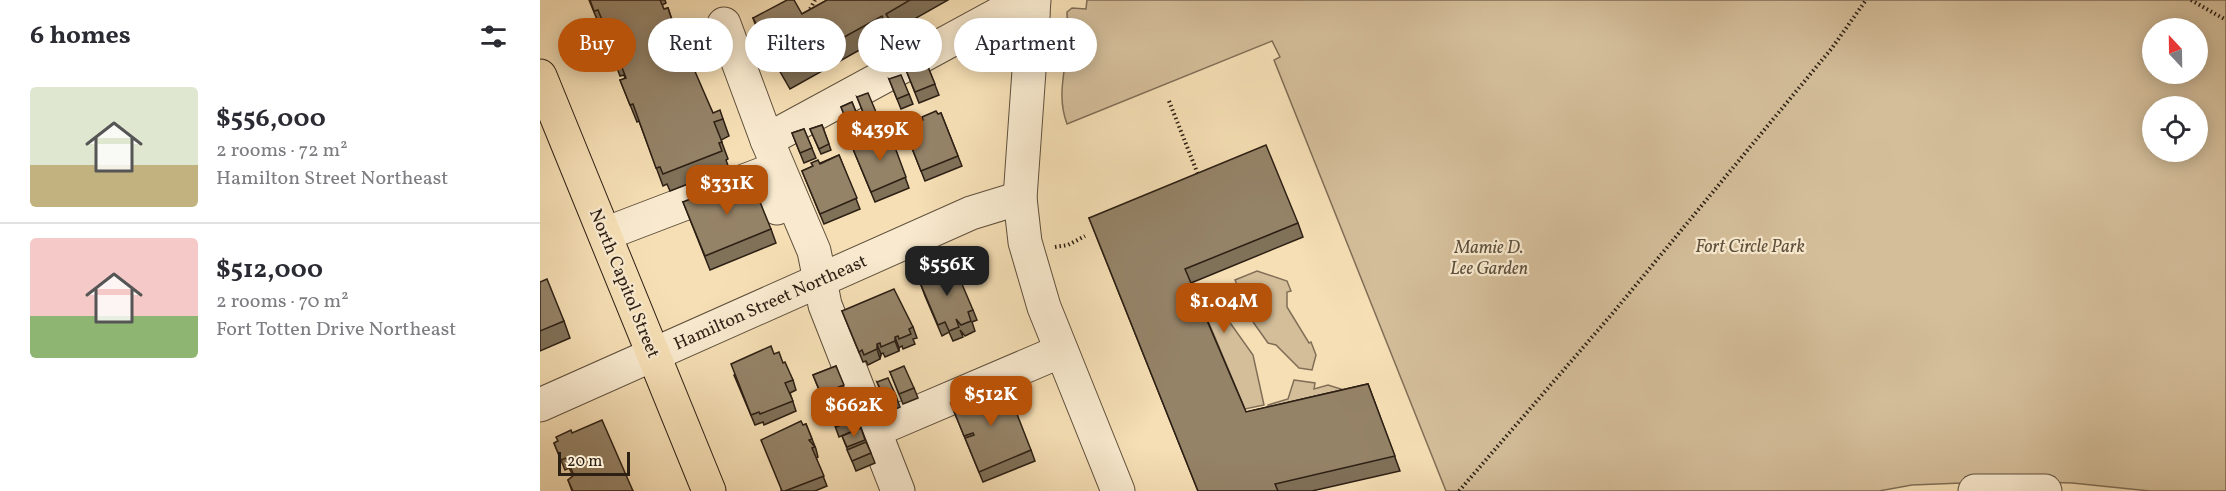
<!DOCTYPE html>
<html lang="en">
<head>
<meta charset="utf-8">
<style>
  :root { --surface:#fff; --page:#f2f2f3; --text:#2b2b33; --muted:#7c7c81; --line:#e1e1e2; --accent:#b45309 }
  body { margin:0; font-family:Vollkorn,serif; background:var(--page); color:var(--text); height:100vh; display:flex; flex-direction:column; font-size:22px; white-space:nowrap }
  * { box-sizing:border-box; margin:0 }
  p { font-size:20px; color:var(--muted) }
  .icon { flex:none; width:33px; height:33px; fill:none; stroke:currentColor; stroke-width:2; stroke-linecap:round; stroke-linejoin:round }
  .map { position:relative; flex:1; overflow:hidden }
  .drawer { display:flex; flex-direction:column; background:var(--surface); width:540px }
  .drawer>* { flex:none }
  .top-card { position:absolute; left:18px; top:18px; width:570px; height:54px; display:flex; gap:12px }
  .needle { width:39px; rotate:338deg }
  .controls { position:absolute; left:1602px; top:18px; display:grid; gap:12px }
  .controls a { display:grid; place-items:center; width:66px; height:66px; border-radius:50%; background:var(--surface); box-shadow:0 3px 15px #0003; font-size:30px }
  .scale { position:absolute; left:18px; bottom:15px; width:72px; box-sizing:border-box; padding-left:6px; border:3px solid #2c1f14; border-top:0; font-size:16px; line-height:21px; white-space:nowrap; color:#2c1f14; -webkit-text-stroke:4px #f9eacf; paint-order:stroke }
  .price { position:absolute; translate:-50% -51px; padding:0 14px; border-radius:12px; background:var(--accent); color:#fff; font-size:20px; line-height:39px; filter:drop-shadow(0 2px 3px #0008) }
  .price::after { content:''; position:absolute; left:50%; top:36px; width:18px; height:14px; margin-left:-9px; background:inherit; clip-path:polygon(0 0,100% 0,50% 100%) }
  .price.on { background:#222; color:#fff }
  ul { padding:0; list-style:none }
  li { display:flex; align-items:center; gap:18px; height:150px; padding:0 30px }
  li+li { border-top:2px solid var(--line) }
  li span { display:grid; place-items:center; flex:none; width:168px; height:120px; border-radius:6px; color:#555 }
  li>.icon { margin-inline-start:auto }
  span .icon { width:72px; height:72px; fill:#fffc; stroke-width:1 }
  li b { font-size:26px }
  h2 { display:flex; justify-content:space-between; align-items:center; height:72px; padding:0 30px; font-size:26px }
  .tag { padding:0 21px; border-radius:27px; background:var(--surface); box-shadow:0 3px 15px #0003; font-size:21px; line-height:54px }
  .tag.on { background:var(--accent); color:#fff }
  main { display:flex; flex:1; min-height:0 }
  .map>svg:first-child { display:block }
</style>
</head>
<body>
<main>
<section class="drawer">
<h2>6 homes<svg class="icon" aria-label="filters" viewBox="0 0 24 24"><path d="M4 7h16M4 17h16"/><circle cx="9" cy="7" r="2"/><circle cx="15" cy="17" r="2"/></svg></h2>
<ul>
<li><span style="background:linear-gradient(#dfe7d0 65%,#c2b280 0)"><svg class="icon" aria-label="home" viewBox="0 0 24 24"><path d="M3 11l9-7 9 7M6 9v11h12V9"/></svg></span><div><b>$556,000</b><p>2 rooms · 72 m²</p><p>Hamilton Street Northeast</p></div></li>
<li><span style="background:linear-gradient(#f6c9c9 65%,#8fb573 0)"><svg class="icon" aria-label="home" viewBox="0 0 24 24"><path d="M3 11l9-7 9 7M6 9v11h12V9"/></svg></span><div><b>$512,000</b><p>2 rooms · 70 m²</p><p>Fort Totten Drive Northeast</p></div></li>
</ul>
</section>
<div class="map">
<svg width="1686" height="491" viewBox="0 0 1686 491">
  <rect width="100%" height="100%" fill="#f6dfb5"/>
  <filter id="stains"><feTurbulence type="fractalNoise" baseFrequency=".00333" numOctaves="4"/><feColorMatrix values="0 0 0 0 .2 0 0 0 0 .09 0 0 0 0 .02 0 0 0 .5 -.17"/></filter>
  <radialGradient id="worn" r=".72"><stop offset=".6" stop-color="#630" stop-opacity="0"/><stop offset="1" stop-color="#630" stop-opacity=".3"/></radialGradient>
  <g fill="#d4be9a" stroke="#806e57" stroke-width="1.5" fill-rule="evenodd">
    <path d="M547,0H1686V491H1610L1532,483L1473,481L1372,485L1339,491H906L734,60L740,57L732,41L527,124C516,95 526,69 528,40C529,31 527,21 527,12L532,8L546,9ZM1612,28H1658V74H1612ZM1612,106H1658V152H1612Z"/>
    <polygon points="717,271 747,281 751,291 747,292 747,307 769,343 771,342 776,355 772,370 759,368 736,345 728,343 701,305 702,297 695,280"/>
    <polygon points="681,310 713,355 724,405 705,409 666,316"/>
    <polygon points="754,380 775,383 774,389 788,385 807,391 729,411 728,405 748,399"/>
  </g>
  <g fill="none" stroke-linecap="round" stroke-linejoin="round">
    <g stroke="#5e4f3c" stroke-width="35">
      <g id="minor">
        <polyline points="494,0 480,198 485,242 504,307 578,491"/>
        <polyline points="184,24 227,140 274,251 285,305 358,491"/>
        <polyline points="227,140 457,15 493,15"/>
        <polyline points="65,234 225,173 237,208"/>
        <polyline points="0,405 431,213 480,198"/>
        <polyline points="336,430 521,351"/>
        <polyline points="1435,491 1505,491"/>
      </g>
    </g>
    <g stroke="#2c1f14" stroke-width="35">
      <polyline id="major" points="0,76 169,491"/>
    </g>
    <g stroke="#2c1f14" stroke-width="4" stroke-dasharray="1.5 3" stroke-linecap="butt">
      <polyline points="1651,0 1686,20"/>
      <polyline points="268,13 275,0"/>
      <polyline points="629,101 659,177"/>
      <polyline points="515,247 528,245 545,236"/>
      <polyline points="919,491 1072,314 1292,48 1326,0"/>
    </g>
    <use href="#minor" stroke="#f9eacf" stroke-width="33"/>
    <use href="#major" stroke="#f6dfb5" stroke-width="33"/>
  </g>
  <g fill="#807159" stroke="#2c1f14" stroke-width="1.5">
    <polygon points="49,0 125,0 126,3 122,5 124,9 128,8 144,55 173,113 183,119 189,136 181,140 188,159 186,160 189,168 130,191 127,184 123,186 99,121 97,122 80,80 85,79 84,75 80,76 64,34 66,32 64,27 61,29"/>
    <polygon points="287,0 408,0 353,31 355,36 350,38 348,34 250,89 219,35 213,18 262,14"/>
    <polygon points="386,62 399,95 379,103 366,70"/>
    <polygon points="349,79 369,94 373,104 361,109"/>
    <polygon points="317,97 336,112 340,123 329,127"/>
    <polygon points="312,102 324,132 313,137 301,107"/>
    <polygon points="401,113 422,166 385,181 364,128"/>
    <polygon points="282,125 291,150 281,154 270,129"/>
    <polygon points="264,129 276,158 264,163 252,133"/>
    <polygon points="350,134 369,188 335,202 313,149"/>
    <polygon points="299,155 320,209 284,224 262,171"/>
    <polygon points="143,202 231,229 236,243 170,270"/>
    <polygon points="549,218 758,223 763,237 651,283 706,412 828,384 860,471 772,491 658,491"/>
    <polygon points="379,276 433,310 437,320 432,322 435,331 425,336 420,330 423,337 413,341 409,332 402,336 385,296 381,285 382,285"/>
    <polygon points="0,282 24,321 30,338 0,351"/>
    <polygon points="302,311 373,327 377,338 373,339 375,344 363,349 362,346 359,348 359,351 345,357 343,353 341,354 340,359 328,365 326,361 323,362"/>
    <polygon points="234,354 243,363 253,380 256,390 250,393 256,411 224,425 223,422 215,425 194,375"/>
    <polygon points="296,366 307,396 285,405 273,375"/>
    <polygon points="350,372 374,388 378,398 363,404"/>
    <polygon points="337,382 356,396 360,407 349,412"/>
    <polygon points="411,404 491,450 495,461 443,482"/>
    <polygon points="312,407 321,428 299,437 291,415"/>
    <polygon points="266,424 276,449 278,457 276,458 287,486 275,491 241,491 263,425"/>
    <polygon points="321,428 335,463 316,471 302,436"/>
    <polygon points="32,433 93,491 32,491 28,480 33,476 29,468 25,470 14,443"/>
  </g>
  <g fill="#685c49" stroke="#2c1f14" stroke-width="1.5">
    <polygon points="355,337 359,348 359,351 355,341"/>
    <polygon points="337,344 341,354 340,359 337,349"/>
  </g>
  <g fill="#958368" stroke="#2c1f14" stroke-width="1.5">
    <polygon points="50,0 120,0 124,9 128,8 143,55 147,53 173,113 180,110 183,119 174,122 182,142 179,143 182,151 123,174 120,167 116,168 93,104 90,105 80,80 86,78 78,57 74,59 64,34 67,32 58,10 54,11"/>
    <polygon points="247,0 254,0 262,14 287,0 370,0 346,14 349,19 344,21 342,16 243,71 213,18"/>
    <polygon points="386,62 395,84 375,92 366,70"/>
    <polygon points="361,75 369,94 357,99 349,79"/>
    <polygon points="328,93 336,112 325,117 317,97"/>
    <polygon points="312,102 320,122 309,126 301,107"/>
    <polygon points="396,111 398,114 401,113 418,156 381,171 364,128 383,120 382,117"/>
    <polygon points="282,125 289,144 279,149 270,129"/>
    <polygon points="264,129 272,148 260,153 252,133"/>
    <polygon points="338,134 339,138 350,134 366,177 331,192 313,149 333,140 332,137"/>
    <polygon points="726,145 758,223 645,269 706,412 828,384 855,456 735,484 738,491 658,491 549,218"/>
    <polygon points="299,155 317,198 280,214 262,171 273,166 271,163 278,160 280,164"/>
    <polygon points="209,175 231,229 165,256 143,202"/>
    <polygon points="410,263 414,271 416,270 433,310 428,312 431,321 421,325 416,319 419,327 409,331 405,322 398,325 381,285 383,284 379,276"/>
    <polygon points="7,279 24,321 0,331 0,282"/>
    <polygon points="354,289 373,327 369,329 371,334 359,339 358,336 355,337 355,341 341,347 340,343 337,344 337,349 324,355 322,350 319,352 302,311"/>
    <polygon points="231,346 234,354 239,352 243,363 245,362 253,380 245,383 253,401 220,414 219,412 211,415 191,364"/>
    <polygon points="296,366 304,385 281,394 273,375"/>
    <polygon points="364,366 374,388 359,394 350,372"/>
    <polygon points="348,378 356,396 346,401 337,382"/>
    <polygon points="464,381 491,450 439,472 425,438 434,435 433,433 424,436 411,404"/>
    <polygon points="312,407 317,418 296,427 291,415"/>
    <polygon points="62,420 93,491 33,491 28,480 34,475 26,458 21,460 14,443 18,441 16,437 31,430 32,433"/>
    <polygon points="261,421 263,425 266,424 272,439 269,440 275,447 272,448 284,476 245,491 242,491 221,440"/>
    <polygon points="321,428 325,440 307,447 302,436"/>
    <polygon points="326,442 331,453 312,461 307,450"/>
  </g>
  <g text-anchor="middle" stroke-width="4.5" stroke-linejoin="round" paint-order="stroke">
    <g font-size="18" font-style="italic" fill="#5e4f3c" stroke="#f9eacf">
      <text x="1210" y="252">Fort Circle Park</text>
      <text x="949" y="253">Mamie D.<tspan x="949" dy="21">Lee Garden</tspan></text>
    </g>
    <g font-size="18" fill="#2c1f14" stroke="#f9eacf">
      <text transform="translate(85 283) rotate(68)" y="6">North Capitol Street</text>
      <text transform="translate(230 302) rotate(-24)" y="6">Hamilton Street Northeast</text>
    </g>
  </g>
  <rect width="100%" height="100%" filter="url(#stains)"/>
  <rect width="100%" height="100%" fill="url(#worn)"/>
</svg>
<div class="controls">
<a><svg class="needle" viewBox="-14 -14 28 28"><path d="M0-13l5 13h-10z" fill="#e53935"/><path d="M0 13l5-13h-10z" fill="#7c7c81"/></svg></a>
<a><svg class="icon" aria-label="locate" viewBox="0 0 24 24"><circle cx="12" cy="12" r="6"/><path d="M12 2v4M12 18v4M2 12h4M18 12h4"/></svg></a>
</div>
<div class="scale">20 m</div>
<b class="price" style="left:340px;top:162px">$439K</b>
<b class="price" style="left:187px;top:216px">$331K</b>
<b class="price on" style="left:407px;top:297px">$556K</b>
<b class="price" style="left:684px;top:334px">$1.04M</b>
<b class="price" style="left:451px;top:427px">$512K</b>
<b class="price" style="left:314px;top:438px">$662K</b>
<div class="top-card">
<a class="tag on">Buy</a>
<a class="tag">Rent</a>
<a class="tag">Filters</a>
<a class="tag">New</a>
<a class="tag">Apartment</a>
</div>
</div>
</main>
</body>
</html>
